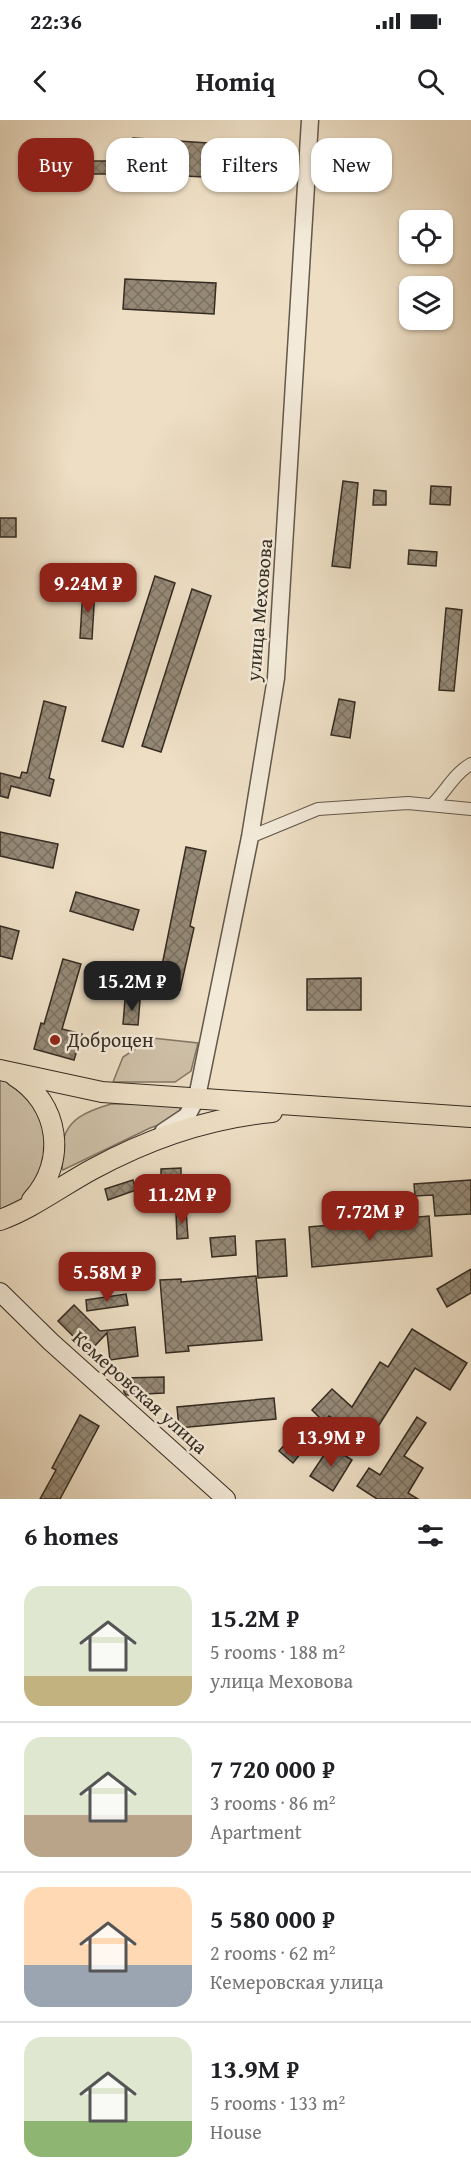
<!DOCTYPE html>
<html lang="en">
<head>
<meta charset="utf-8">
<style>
  :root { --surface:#fff; --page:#f2f2f2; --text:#202124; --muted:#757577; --line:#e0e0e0; --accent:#8f2418 }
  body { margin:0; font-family:"Gentium Book Plus",serif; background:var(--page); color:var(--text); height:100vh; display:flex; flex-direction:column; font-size:22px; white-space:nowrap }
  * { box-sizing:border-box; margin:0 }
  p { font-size:20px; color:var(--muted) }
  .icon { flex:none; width:33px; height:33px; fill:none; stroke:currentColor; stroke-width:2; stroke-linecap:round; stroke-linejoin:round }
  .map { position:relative; height:1379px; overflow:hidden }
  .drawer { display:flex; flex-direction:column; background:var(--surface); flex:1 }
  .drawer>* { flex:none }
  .hud { position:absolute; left:18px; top:18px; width:435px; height:54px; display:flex; gap:12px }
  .controls { position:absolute; left:399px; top:90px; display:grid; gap:12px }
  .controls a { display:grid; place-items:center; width:54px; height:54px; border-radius:12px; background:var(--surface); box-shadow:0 2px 4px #0004; font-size:30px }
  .price { position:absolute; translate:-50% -51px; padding:0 14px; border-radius:12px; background:var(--accent); color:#fff; font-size:20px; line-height:39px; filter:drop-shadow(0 2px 3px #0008) }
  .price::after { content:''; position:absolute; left:50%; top:36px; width:18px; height:14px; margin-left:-9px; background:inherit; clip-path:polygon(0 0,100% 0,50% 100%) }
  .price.selected { background:#222; color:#fff }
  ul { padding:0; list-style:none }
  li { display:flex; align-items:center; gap:18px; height:150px; padding:0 24px }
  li+li { border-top:2px solid var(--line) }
  li span { display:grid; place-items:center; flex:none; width:168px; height:120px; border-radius:18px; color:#555 }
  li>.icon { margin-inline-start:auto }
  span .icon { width:72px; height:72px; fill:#fffc; stroke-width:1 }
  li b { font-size:26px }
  h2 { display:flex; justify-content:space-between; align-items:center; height:72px; padding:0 24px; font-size:26px }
  .chip { padding:0 21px; border-radius:18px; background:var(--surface); box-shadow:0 2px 4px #0004; font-size:21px; line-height:54px }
  .chip.selected { background:var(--accent); color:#fff }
  .status { display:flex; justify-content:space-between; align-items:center; height:42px; padding:0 30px; background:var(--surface); direction:ltr }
  .status svg { height:16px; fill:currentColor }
  header { display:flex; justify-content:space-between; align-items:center; height:78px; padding:0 24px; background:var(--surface); font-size:27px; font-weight:700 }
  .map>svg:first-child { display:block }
</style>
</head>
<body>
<div class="status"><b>22:36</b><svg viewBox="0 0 49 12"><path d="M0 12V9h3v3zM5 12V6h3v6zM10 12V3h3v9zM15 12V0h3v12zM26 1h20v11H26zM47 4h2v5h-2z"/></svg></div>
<header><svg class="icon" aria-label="back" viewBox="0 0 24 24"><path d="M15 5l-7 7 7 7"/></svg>Homiq<svg class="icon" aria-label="search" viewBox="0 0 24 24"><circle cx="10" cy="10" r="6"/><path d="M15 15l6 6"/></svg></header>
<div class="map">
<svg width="471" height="1379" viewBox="0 0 471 1379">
  <defs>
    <pattern id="building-cross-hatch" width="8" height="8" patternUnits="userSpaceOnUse" patternTransform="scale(1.5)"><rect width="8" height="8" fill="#958976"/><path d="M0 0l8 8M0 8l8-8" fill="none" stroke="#7a7060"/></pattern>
  </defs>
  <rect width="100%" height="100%" fill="#eddec4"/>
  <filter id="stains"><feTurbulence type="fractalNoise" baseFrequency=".00333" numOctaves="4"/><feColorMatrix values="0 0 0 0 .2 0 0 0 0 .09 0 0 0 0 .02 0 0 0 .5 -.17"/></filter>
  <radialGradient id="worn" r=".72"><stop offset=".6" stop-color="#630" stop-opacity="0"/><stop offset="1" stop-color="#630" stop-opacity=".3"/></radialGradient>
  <g fill="#cec0a8" stroke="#827664" stroke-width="1.5">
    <polygon points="152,918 198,923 191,951 175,962 113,962 123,937"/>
    <path d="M0,958C50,977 58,1041 24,1077C18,1084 8,1088 0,1092Z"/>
    <path d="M111,984H180V993L173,1000L150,1008L63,1050C59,1042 60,1035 62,1027C65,999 87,991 111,984Z"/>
  </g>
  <g fill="url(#building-cross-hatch)" stroke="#352c21" stroke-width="1.5">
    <polygon points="133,18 223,24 221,58 131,53"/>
    <polygon points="92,41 113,41 113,54 93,54"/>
    <polygon points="125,159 216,163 214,194 123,189"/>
    <polygon points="343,361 358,363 350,448 332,446"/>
    <polygon points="431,366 451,367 450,385 430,384"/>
    <polygon points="374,370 386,371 386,385 373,385"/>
    <rect x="0" y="398" width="16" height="19"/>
    <polygon points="409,430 437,432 436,446 408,444"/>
    <polygon points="155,456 175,463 123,627 102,621"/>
    <polygon points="83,468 95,469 92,519 80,518"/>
    <polygon points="192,469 211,476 161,632 142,626"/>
    <polygon points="446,488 462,490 454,571 439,570"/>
    <polygon points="339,579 355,582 350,618 331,615"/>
    <polygon points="44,581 66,587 49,658 54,660 50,676 11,666 8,678 0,676 0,653 20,658 22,652 27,653"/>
    <polygon points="0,712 58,724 53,748 0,736"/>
    <polygon points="186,727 206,731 190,806 194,808 180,870 158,865"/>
    <polygon points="76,772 139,790 133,810 70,791"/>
    <polygon points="0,806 19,811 12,839 0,836"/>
    <polygon points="63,839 81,844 62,909 82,914 74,940 34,929 41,903 44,904"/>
    <polygon points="361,858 361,890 307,890 307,859"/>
    <polygon points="125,880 140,880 138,905 123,904"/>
    <polygon points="181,1048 181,1058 161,1059 161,1049"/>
    <polygon points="133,1060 136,1070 108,1080 105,1069"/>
    <polygon points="471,1060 471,1094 435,1096 433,1075 415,1076 414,1064"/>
    <polygon points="186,1090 188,1118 177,1119 176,1091"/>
    <polygon points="429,1096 432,1136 312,1147 309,1107"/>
    <polygon points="235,1116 236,1135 212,1137 210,1118"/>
    <polygon points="285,1119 287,1156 258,1158 256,1121"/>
    <polygon points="471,1149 471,1173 447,1187 437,1169"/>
    <polygon points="256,1156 262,1220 188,1226 189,1231 166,1233 160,1160 181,1159 181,1162"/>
    <polygon points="126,1174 128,1185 87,1191 86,1180"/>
    <polygon points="74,1185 100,1211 135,1207 138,1236 110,1240 107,1213 89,1232 58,1201"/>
    <polygon points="412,1209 467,1243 450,1270 415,1248 369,1321 329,1296 324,1302 312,1290 332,1269 352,1287 380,1242 388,1247"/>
    <polygon points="164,1257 164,1273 126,1275 124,1272 123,1258"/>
    <polygon points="274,1278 276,1299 179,1308 177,1287"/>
    <polygon points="80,1295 99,1306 60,1379 40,1379 56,1350 52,1348"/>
    <polygon points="417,1297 426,1303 404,1336 423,1348 408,1373 418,1379 377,1379 357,1366 369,1348 380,1355"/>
    <polygon points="287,1322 300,1334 293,1343 279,1331"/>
    <polygon points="330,1326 352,1340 333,1371 310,1356"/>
  </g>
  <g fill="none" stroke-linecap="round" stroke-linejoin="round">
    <g stroke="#63584a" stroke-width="14">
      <g id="minor">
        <path d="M433,684C446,671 455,653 471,644"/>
        <polyline points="250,717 318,689 408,683 471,689"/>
      </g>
    </g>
    <g stroke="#63584a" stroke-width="19">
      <polyline id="tertiary" points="163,1012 187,996 197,977 250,717 276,558 310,0"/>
    </g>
    <g stroke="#352c21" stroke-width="20">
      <polyline id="secondary" points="0,1172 51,1222 226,1379"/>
    </g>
    <g stroke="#352c21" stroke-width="22">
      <g id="primary">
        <polyline points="0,950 102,972 471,997"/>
        <path d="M15,956C59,983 68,1041 32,1080"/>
        <path d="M0,1100C33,1088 63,1065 93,1049C150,1018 208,998 272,992"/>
      </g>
    </g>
    <use href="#minor" stroke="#f3ead9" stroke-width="12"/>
    <use href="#tertiary" stroke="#f3ead9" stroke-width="16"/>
    <use href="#secondary" stroke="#f3ead9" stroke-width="18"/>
    <use href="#primary" stroke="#eddec4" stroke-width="20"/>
  </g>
  <circle fill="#8f2418" stroke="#f3ead9" stroke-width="2" cx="55" cy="920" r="6"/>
  <g text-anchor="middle" stroke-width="5" stroke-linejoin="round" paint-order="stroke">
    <g font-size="20" fill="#352c21" stroke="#f3ead9">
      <text transform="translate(259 490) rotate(-85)" y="7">улица Меховова</text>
      <text transform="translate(140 1272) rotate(42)" y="7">Кемеровская улица</text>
    </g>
    <g font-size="20" fill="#352c21" stroke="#f3ead9" text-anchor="start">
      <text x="67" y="927">Доброцен</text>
    </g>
  </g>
  <rect width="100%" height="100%" filter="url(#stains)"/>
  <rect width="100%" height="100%" fill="url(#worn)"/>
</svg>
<div class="controls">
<a><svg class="icon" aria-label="locate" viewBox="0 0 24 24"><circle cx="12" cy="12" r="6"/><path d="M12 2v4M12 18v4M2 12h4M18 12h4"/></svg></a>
<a><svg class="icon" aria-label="layers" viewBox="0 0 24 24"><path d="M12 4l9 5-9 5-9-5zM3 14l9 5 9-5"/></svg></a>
</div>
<b class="price" style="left:88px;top:494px">9.24M ₽</b>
<b class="price selected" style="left:132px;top:892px">15.2M ₽</b>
<b class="price" style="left:182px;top:1105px">11.2M ₽</b>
<b class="price" style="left:370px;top:1122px">7.72M ₽</b>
<b class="price" style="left:107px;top:1183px">5.58M ₽</b>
<b class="price" style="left:331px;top:1348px">13.9M ₽</b>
<div class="hud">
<a class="chip selected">Buy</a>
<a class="chip">Rent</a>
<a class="chip">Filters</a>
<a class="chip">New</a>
</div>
</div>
<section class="drawer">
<h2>6 homes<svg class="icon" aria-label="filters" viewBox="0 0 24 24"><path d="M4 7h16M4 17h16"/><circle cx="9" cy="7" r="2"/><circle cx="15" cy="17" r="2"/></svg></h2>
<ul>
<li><span style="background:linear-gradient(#dfe7d0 75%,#c2b280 0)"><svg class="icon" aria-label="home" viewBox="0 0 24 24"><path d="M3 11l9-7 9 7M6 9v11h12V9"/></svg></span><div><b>15.2M ₽</b><p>5 rooms · 188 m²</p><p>улица Меховова</p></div></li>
<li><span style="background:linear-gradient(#dfe7d0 65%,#b9a48a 0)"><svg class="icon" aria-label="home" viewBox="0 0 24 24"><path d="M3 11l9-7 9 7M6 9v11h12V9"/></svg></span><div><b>7 720 000 ₽</b><p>3 rooms · 86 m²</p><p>Apartment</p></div></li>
<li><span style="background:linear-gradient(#ffd9b3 65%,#9aa5b1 0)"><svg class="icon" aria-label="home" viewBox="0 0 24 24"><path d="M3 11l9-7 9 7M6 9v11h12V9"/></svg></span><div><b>5 580 000 ₽</b><p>2 rooms · 62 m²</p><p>Кемеровская улица</p></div></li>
<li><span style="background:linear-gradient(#dfe7d0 70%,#8fb573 0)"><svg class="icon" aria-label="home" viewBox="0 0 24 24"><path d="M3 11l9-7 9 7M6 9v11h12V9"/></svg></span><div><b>13.9M ₽</b><p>5 rooms · 133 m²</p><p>House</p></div></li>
</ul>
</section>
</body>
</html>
